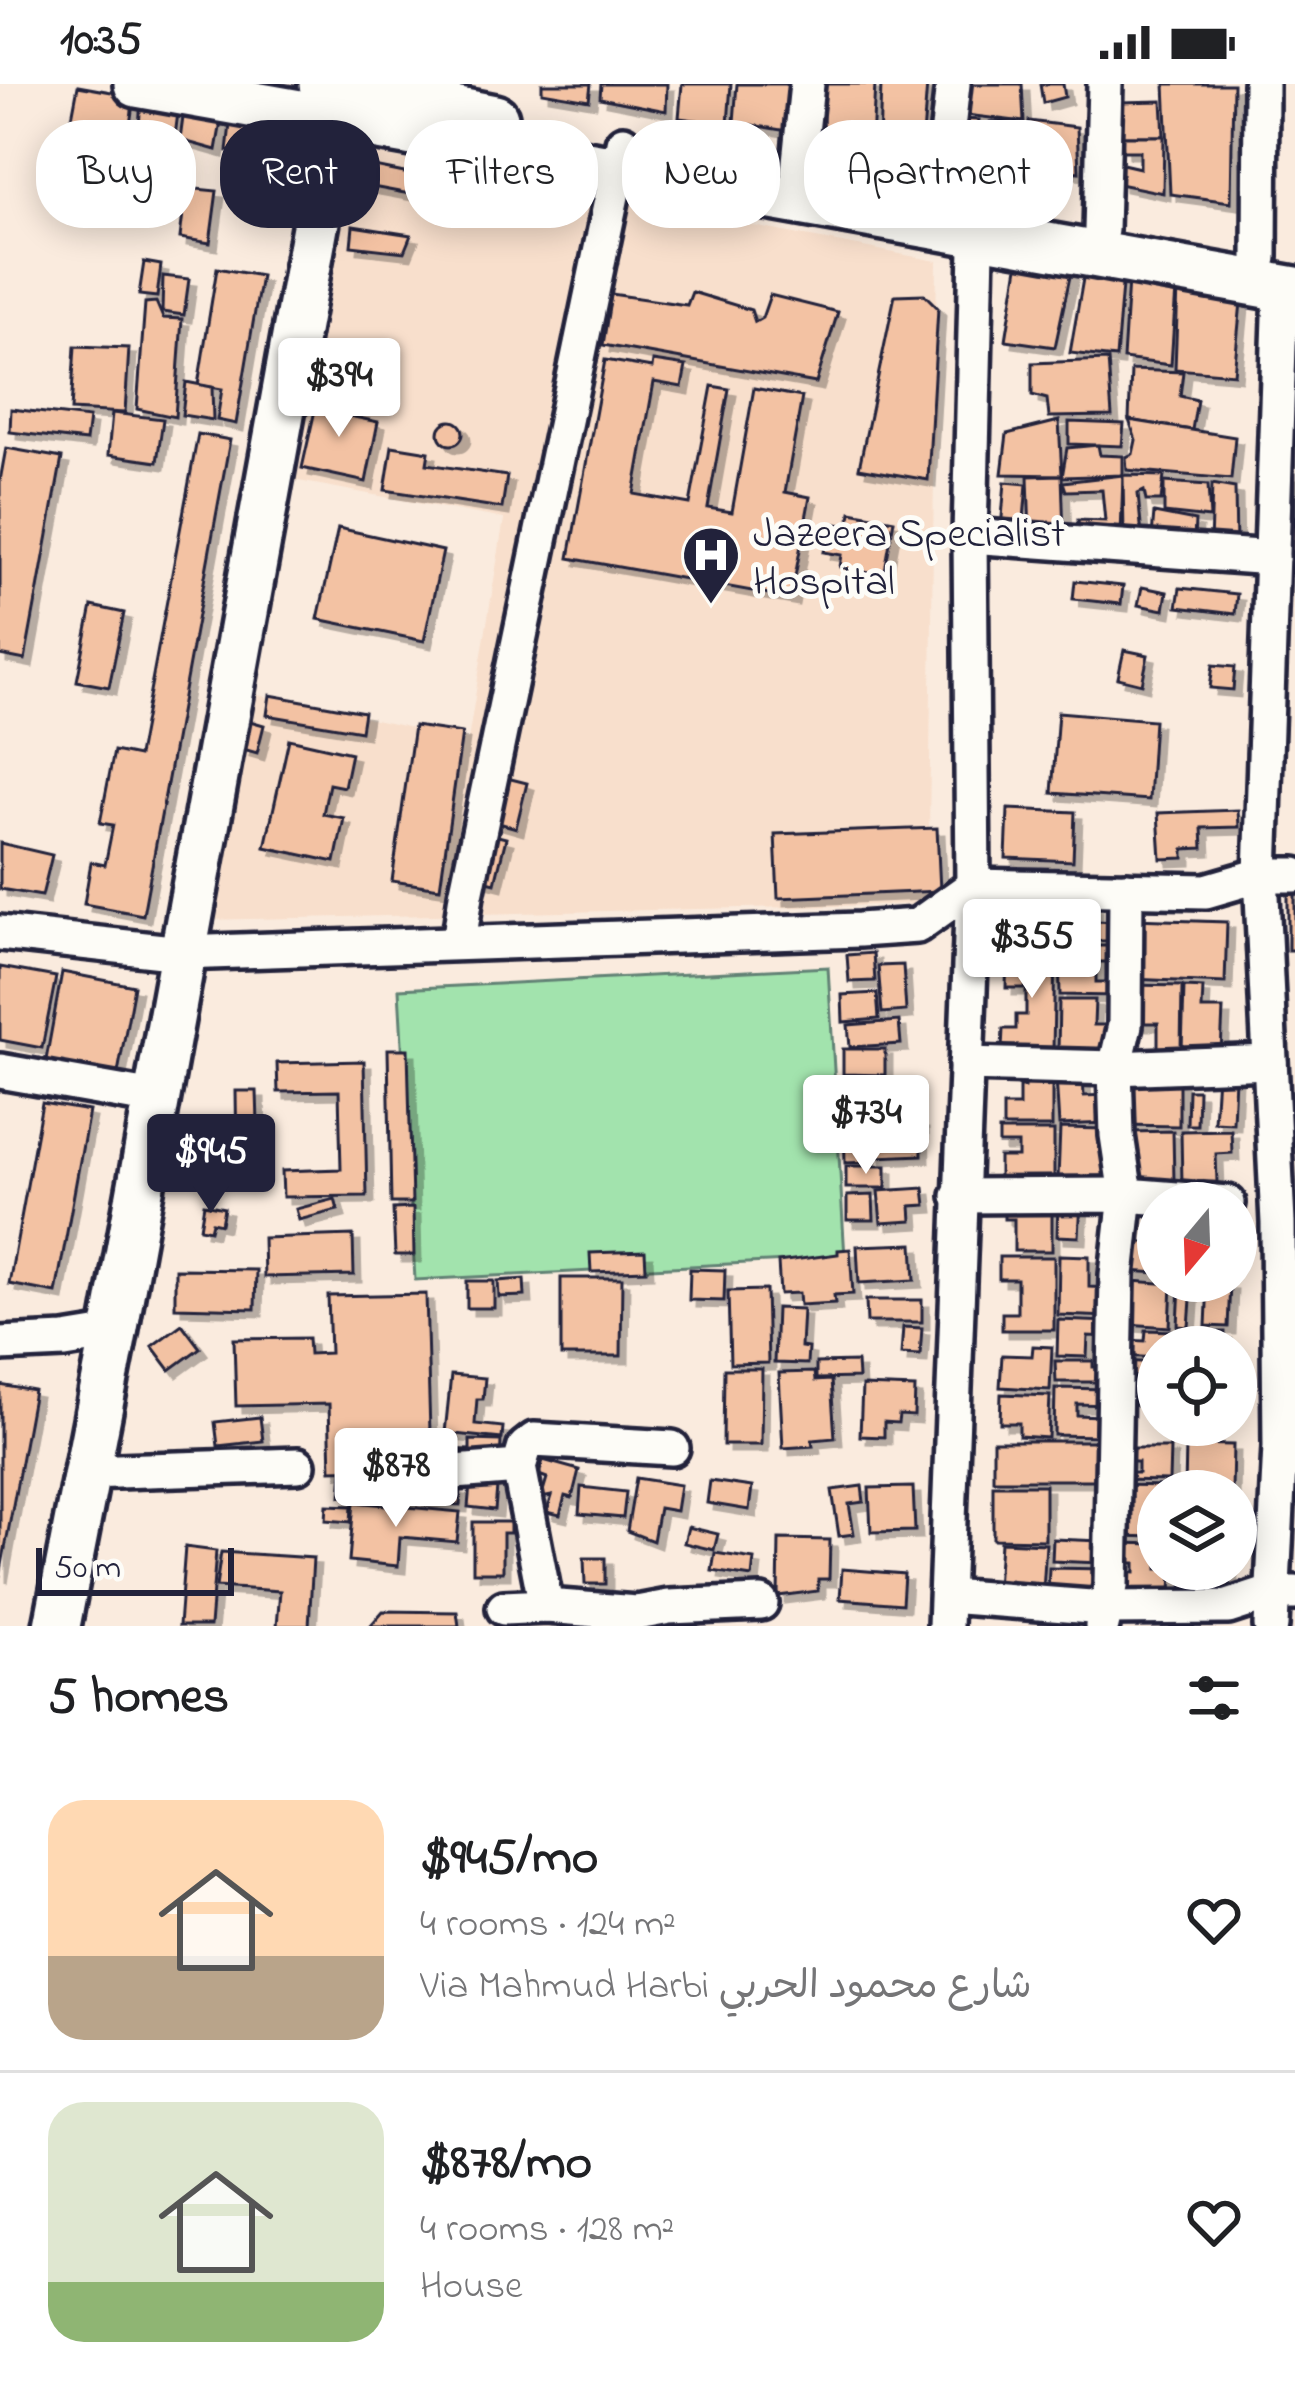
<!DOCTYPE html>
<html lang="en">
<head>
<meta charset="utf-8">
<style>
  :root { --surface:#fff; --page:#f6f6f6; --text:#202124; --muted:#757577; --line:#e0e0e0; --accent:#22223b }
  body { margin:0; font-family:"Indie Flower","Playpen Sans Arabic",sans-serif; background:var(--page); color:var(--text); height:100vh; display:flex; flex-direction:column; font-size:45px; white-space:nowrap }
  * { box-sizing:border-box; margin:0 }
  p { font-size:39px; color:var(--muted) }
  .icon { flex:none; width:66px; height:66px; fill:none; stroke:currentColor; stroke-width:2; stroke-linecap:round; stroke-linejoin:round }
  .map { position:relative; height:1542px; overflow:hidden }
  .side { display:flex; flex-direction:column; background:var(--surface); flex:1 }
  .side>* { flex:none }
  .guide { position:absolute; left:36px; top:36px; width:1224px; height:108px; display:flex; gap:24px }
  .needle { width:78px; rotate:199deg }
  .fabs { position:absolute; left:1137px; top:1098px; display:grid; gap:24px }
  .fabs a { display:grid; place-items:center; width:120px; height:120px; border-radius:50%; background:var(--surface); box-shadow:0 6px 30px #0003; font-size:60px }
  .scale { position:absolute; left:36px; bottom:30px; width:198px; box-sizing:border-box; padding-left:12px; border:6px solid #22223b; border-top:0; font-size:33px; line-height:42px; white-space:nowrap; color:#22223b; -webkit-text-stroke:9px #fdfcf7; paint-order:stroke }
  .price { position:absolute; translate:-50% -102px; padding:0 27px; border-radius:12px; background:#fff; color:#222; font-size:39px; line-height:78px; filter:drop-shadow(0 3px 6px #0008) }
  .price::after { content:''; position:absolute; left:50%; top:72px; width:36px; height:27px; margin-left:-18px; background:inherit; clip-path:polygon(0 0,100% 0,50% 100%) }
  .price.on { background:var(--accent); color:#fff }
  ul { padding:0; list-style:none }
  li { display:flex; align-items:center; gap:36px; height:300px; padding:0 48px }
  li+li { border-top:3px solid var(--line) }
  li span { display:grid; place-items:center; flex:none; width:336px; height:240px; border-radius:36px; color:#555 }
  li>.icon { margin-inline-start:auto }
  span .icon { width:144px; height:144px; fill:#fffc; stroke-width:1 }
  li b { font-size:51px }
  h2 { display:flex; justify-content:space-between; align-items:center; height:144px; padding:0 48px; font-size:51px }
  .chip { padding:0 42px; border-radius:48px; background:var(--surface); box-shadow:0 6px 30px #0003; font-size:42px; line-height:108px }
  .chip.on { background:var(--accent); color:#fff }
  .status { display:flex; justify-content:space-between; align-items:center; height:84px; padding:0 60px; background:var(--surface); direction:ltr }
  .status svg { height:33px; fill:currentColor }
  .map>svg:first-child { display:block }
</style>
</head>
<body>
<div class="status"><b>10:35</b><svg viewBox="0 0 49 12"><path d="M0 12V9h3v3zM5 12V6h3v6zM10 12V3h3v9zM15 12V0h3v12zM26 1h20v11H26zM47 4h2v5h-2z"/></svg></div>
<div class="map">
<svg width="1295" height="1542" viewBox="0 0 1295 1542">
  <defs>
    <filter id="shadow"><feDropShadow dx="7" dy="7" stdDeviation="0" flood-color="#0004"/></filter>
  </defs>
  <rect width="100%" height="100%" fill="#faebde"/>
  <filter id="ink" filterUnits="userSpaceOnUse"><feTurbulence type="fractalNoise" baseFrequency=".00833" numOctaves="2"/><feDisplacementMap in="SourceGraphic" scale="24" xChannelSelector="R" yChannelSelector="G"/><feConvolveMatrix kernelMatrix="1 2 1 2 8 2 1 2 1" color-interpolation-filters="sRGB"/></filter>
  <g filter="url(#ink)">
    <polygon fill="#f8dfcc" points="355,66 937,177 928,820 207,836 249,609 468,656 504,435 288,395"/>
    <polygon fill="#a2e3ad" stroke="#628274" stroke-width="3" points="828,883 845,1174 415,1196 399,905"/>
    <g fill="#f3c2a3" stroke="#22223b" stroke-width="3" filter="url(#shadow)">
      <polygon points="542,0 591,0 589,16 542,8"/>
      <polygon points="601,0 667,0 666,27 600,14"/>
      <polygon points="682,0 731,0 728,40 679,34"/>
      <polygon points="737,0 789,0 787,47 734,38"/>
      <polygon points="821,0 875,0 872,58 824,53"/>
      <polygon points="881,0 927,0 922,65 879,61"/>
      <polygon points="967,0 1022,0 1024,38 966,31"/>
      <polygon points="1040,0 1063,0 1065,13 1043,19"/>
      <polygon points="1165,0 1233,0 1231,118 1170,110"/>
      <polygon points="78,2 134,12 126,71 67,60"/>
      <polygon points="141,14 179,21 172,76 137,74"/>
      <polygon points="1162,17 1164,52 1122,52 1120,18"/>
      <polygon points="185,18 223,27 216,66 180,56"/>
      <polygon points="231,31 286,49 282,77 227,67"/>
      <polygon points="959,35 979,36 977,50 985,52 990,38 1016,37 1015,85 956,73"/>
      <polygon points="1029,37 1077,43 1079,88 1026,83"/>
      <polygon points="1122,52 1164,52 1163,109 1119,100 1118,79 1140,84 1140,67 1123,67"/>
      <polygon points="350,78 419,92 415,111 346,98"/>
      <polygon points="186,104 217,107 210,159 180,154"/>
      <polygon points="353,142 411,151 404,168 351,162"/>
      <polygon points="1020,170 1072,183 1055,263 1006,256"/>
      <polygon points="144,178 161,181 157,213 139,211"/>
      <polygon points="217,184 261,192 236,340 217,336 222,305 198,301"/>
      <polygon points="1084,189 1123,189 1116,274 1070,269"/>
      <polygon points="163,192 189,195 184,231 162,228"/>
      <polygon points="1128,196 1176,205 1171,281 1123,275"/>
      <polygon points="1178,203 1241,218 1234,290 1175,285"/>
      <polygon points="692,208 751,226 755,238 762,234 770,211 838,228 816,299 603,261 611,210 687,221"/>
      <polygon points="924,210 938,224 928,396 859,384 895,211"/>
      <polygon points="156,218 163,234 182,235 175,333 137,325 145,219"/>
      <polygon points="75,262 129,264 125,329 71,326"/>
      <polygon points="605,276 652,284 653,277 686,282 682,303 654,298 634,410 690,420 712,302 729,305 708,424 732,428 754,304 802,313 785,408 810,413 791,514 569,474"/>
      <polygon points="1108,276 1112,332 1049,333 1047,315 1032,311 1032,279"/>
      <polygon points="1131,286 1183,288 1180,312 1197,316 1192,346 1129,336"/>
      <polygon points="186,298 212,303 213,336 182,331"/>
      <polygon points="320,304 344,309 340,330 378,338 366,398 302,384"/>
      <polygon points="11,325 89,334 86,357 10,348"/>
      <polygon points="112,329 163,335 157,378 108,371"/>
      <polygon points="1129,336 1235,353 1231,395 1127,386 1126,373 1133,370 1136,356"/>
      <polygon points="1059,337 1062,391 1002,390 1007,350"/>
      <circle cx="451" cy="349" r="12"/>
      <polygon points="1069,338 1124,340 1122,362 1069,360"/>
      <polygon points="198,350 230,356 143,831 84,820 91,778 105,781 113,741 100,739 114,667 138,672"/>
      <polygon points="1098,361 1100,371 1123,372 1123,391 1062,393 1067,364"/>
      <polygon points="392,362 429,368 427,380 507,392 502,424 385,406"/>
      <polygon points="6,364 62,374 25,576 0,571 0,397"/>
      <polygon points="1286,390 1295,390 1295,486 1289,488"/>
      <polygon points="1062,391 1064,451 1030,452 1028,392"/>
      <polygon points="1123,391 1121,452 1079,449 1078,436 1105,437 1102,406 1066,407 1063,398"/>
      <polygon points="1123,391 1164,392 1161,417 1146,417 1144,407 1138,410 1142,452 1124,452"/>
      <polygon points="1005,398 1027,400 1023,447 1001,445"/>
      <polygon points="1164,398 1208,401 1210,434 1164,429"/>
      <polygon points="1212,400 1235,404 1236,463 1210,461"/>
      <polygon points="851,428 894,436 884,492 840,483 842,471 824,468 830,439 849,442"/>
      <polygon points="1154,429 1195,437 1194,454 1152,452"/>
      <polygon points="338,444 443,467 424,557 318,535"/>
      <polygon points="1075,497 1123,502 1121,520 1073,515"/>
      <polygon points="1142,503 1167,508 1164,526 1138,521"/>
      <polygon points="1180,504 1237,510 1235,530 1177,523"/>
      <polygon points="92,522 124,529 109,603 77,597"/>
      <polygon points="1124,566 1148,571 1142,600 1118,594"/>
      <polygon points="1213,581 1235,583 1233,606 1210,604"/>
      <polygon points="270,611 364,628 361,647 267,631"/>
      <polygon points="1058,628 1154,636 1149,716 1052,709"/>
      <polygon points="250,637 264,641 257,669 243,665"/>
      <polygon points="414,642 462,649 440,804 392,797"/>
      <polygon points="289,655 351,669 344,703 329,700 323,730 344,734 335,778 265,763"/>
      <polygon points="507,694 527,699 516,744 495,738"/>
      <polygon points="1008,725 1075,728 1073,777 1006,774"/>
      <polygon points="1238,726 1239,743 1202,744 1203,764 1184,765 1184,774 1161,775 1158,729"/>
      <polygon points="937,744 940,807 778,814 775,750"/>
      <polygon points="494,751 506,754 495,799 483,796"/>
      <polygon points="0,759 52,771 42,812 0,805"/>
      <rect x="1288" y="803" width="7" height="63"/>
      <polygon points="1001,819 1057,822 1055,862 999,860"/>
      <polygon points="1065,820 1095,821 1095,837 1118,838 1118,857 1064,857"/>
      <polygon points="1132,835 1227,838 1225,899 1130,895"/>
      <polygon points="1059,862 1119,862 1119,878 1096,878 1096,898 1118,898 1117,912 1060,911"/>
      <polygon points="1007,868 1055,869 1053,966 1002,965 1003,945 1016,945 1016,931 1026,931 1026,904 1006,904"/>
      <polygon points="873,869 875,897 849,898 847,871"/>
      <polygon points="903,881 906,927 882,929 878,882"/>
      <polygon points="0,883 56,893 42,964 0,956"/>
      <polygon points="62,888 134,902 118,989 46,976"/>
      <polygon points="1132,901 1182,902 1181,968 1158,968 1158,939 1131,939"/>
      <polygon points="1184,903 1203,904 1202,925 1223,925 1221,968 1182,967"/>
      <polygon points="877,909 879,935 843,938 842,911"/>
      <polygon points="1059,916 1095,916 1094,941 1105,941 1105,969 1058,969"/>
      <polygon points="899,937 901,960 850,963 848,941"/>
      <polygon points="388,965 408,965 412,1119 391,1119"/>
      <polygon points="843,965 885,965 885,991 843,990"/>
      <polygon points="364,977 367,1112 283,1113 282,1087 341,1085 339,1007 278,1008 277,979"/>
      <polygon points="1025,989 1052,990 1052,1043 1003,1043 1003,1022 1019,1022 1019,1003 1025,1003"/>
      <polygon points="1123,991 1179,991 1179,1042 1123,1041"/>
      <polygon points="1217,991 1235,993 1233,1039 1214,1038"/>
      <polygon points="1083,992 1084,1012 1107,1011 1108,1039 1059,1041 1056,993"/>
      <polygon points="867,995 869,1078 845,1079 843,996"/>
      <polygon points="1188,1006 1198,1006 1197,1041 1187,1041"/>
      <polygon points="236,1007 257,1007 259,1072 237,1073"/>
      <polygon points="882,1008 904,1012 901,1037 878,1034"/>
      <polygon points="42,1019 89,1027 56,1209 9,1200"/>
      <polygon points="921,1038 922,1071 875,1073 874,1040"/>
      <polygon points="1060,1044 1106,1045 1105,1096 1058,1095"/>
      <polygon points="1231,1046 1232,1069 1216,1070 1217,1098 1182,1100 1181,1047"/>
      <polygon points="999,1047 1054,1047 1054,1100 999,1099 999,1073 1018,1073 1018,1060 999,1060"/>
      <polygon points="1173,1047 1174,1097 1132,1098 1131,1048"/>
      <rect x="846" y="1082" width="40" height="22"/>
      <polygon points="924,1104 926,1121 911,1122 912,1137 881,1139 878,1107"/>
      <polygon points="873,1111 874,1136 847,1136 847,1112"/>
      <polygon points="335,1115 338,1126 299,1136 296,1125"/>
      <polygon points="1058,1116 1081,1117 1079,1153 1057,1152"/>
      <polygon points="1004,1117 1052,1118 1052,1167 1014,1167 1014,1135 1004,1135"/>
      <polygon points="204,1120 224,1124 221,1140 212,1138 210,1146 200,1144"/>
      <polygon points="413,1124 414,1171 395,1171 393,1125"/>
      <polygon points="1156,1145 1158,1189 1129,1187 1130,1157 1155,1159"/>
      <polygon points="353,1151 354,1191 264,1193 263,1154"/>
      <polygon points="913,1160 915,1196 859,1199 857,1162"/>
      <polygon points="850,1165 853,1210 834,1211 835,1219 800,1221 799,1209 780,1210 778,1178 838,1170 838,1166"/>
      <polygon points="645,1167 646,1186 591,1188 590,1169"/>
      <polygon points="1059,1171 1089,1172 1089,1203 1111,1204 1111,1233 1058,1231"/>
      <polygon points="999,1173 1054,1173 1054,1246 1002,1246 1002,1229 1017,1229 1017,1195 999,1195"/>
      <polygon points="175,1185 256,1186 255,1225 175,1223"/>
      <polygon points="690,1185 725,1186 724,1217 689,1216"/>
      <polygon points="561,1194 622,1194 621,1272 561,1272"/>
      <polygon points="524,1195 525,1212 499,1213 498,1197"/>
      <polygon points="1119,1196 1172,1200 1170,1243 1127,1240"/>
      <rect x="467" y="1197" width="27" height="27"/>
      <polygon points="1208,1198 1230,1199 1228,1243 1206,1242"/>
      <polygon points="1180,1200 1192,1201 1189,1243 1178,1242"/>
      <polygon points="766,1206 768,1279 730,1280 728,1207"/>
      <polygon points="426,1210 431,1383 331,1386 329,1320 236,1322 234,1255 308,1254 309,1270 330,1269 328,1212"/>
      <polygon points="866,1216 922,1216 922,1238 867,1238"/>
      <polygon points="776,1224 803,1225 801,1263 808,1264 807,1280 774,1279"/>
      <polygon points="1058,1236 1110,1238 1109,1253 1088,1252 1087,1273 1057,1272"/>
      <polygon points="182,1240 200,1264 170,1286 152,1262"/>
      <polygon points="903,1243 922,1244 920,1271 901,1270"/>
      <polygon points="1146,1246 1174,1247 1174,1263 1158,1263 1158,1274 1124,1272 1124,1256 1145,1257"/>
      <rect x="1180" y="1248" width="45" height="15"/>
      <polygon points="1033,1262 1052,1263 1050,1306 1000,1303 1002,1271 1032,1272"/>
      <polygon points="1055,1277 1093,1277 1093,1283 1104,1283 1104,1298 1056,1298"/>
      <polygon points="1123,1277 1158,1279 1158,1325 1142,1324 1142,1313 1121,1312"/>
      <polygon points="857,1278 858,1294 816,1295 816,1279"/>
      <polygon points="724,1285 762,1285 761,1361 723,1361"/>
      <polygon points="814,1288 815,1297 831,1296 835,1354 812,1356 813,1362 783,1364 779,1289"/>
      <polygon points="451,1291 485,1294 483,1315 477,1315 475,1340 503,1343 502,1355 445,1349"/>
      <polygon points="0,1301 34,1307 0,1492"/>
      <polygon points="862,1302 915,1304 914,1332 899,1331 898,1339 884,1338 884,1353 860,1352"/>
      <polygon points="1055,1304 1108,1305 1108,1321 1077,1320 1077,1331 1101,1332 1101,1352 1054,1351"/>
      <polygon points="1001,1310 1050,1312 1048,1354 1019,1352 1019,1339 1000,1339"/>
      <polygon points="260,1333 263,1357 218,1362 215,1338"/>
      <polygon points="470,1356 501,1357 500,1381 441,1379 441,1365 470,1366"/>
      <polygon points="993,1357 1097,1357 1098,1396 993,1396"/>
      <polygon points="1186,1360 1233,1361 1232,1407 1185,1407"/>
      <polygon points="1118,1364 1170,1364 1169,1397 1120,1396 1120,1389 1138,1389 1138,1378 1118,1378"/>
      <polygon points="543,1376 579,1386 572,1414 565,1412 560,1431 547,1428 552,1412 541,1414 547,1394 539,1391"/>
      <polygon points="343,1387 363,1388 361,1414 341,1412"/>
      <polygon points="387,1388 413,1391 409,1419 383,1415 385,1405 395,1407 396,1400 385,1398"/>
      <polygon points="471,1389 498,1392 495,1426 468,1423"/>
      <polygon points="418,1390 440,1392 440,1403 461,1405 460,1421 416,1419"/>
      <polygon points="636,1394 680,1401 676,1427 659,1424 653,1457 627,1447"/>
      <polygon points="710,1397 752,1403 749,1426 707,1419"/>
      <polygon points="993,1401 1045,1401 1045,1456 993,1455"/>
      <polygon points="1118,1401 1171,1402 1171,1407 1158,1407 1158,1453 1117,1452"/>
      <polygon points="862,1402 864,1418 849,1420 854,1450 839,1452 832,1406"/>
      <polygon points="581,1403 626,1408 623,1434 579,1430"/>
      <polygon points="913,1403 915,1447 871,1448 869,1404"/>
      <polygon points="354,1418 460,1428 457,1458 400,1453 398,1482 349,1477"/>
      <polygon points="327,1421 352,1422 351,1438 326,1436"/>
      <polygon points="473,1438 510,1438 510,1449 503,1449 503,1488 473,1488"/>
      <polygon points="688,1443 718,1450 714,1466 684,1459"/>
      <polygon points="779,1455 830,1456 829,1495 818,1495 818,1507 778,1512"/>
      <polygon points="1053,1455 1101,1457 1100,1479 1052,1477"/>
      <polygon points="1000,1458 1046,1460 1043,1507 997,1505"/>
      <polygon points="1119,1459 1158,1460 1158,1485 1172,1485 1171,1510 1119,1509 1119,1488 1135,1489 1135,1479 1118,1479"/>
      <polygon points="185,1463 216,1467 210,1542 179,1542"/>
      <polygon points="221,1468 313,1474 309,1542 277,1542 280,1507 216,1503"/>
      <polygon points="715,1469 754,1475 752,1493 712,1487"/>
      <polygon points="584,1474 605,1474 605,1500 585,1500"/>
      <polygon points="1049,1484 1105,1485 1105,1509 1048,1508"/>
      <polygon points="842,1485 904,1490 902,1520 840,1515"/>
      <polygon points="1183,1485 1230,1485 1229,1506 1182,1505"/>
      <polygon points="383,1527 457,1528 459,1542 370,1542"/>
    </g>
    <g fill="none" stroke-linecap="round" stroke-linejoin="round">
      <g stroke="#22223b" stroke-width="42">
        <g id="street">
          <polyline points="798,88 807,0"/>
          <polyline points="940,116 953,0"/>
          <polyline points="1101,146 1105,0"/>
          <polyline points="1260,174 1261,0"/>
          <polyline points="970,452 1272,474"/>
          <polyline points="0,849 181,869 859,846 917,842 973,802 1206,807 1261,791 1295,791"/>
          <polyline points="459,859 466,811 623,59"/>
          <polyline points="966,980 1115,984 1270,978"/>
          <polyline points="0,987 154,1014"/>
          <polyline points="959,1112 1126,1111 1228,1119"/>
          <polyline points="0,1260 65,1257 114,1249"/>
          <polyline points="519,1383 546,1522"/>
          <polyline points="87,1388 298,1381"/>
          <polyline points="442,1389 519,1383 525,1363 534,1356 672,1364"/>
          <polyline points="947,1512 1104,1524 1228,1523 1271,1509 1295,1509"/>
          <polyline points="504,1524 546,1522 637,1529 669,1523 761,1519"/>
          <polyline points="945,1542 973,802 970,452 978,123"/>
          <polyline points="1102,1542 1111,1502 1117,1191 1126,1111 1117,1051 1115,984 1125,941 1126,805"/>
          <polyline points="1271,1542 1280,1362 1278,1139 1261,791 1281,204"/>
        </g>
      </g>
      <g stroke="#22223b" stroke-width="54">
        <g id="secondary">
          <polyline points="137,0 1295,206"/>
          <polyline points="322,0 495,34"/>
          <polyline points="57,1542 114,1249 341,0"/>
        </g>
      </g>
      <use href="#street" stroke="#fdfcf7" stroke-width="33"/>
      <use href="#secondary" stroke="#fdfcf7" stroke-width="45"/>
    </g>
  </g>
  <defs>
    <g id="hospital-pin" transform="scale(3)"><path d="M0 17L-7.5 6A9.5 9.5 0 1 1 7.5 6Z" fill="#22223b" stroke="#fdfcf7"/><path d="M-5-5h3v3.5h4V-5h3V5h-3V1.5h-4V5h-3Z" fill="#fff"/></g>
  </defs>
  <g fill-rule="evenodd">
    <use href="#hospital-pin" x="711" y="471"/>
  </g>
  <g text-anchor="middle" stroke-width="10" stroke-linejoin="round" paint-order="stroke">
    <g font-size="42" fill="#22223b" stroke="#fdfcf7" text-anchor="start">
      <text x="753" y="462">Jazeera Specialist<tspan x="753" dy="48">Hospital</tspan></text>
    </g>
  </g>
</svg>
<div class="fabs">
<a><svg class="needle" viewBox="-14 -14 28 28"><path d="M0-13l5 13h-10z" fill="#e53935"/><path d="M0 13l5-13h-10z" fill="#757577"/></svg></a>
<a><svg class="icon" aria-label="locate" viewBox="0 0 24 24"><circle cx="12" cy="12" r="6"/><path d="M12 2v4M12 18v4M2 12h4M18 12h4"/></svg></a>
<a><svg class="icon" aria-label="layers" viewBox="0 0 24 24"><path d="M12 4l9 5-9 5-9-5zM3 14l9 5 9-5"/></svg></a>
</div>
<div class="scale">50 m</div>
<b class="price" style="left:339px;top:356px">$394</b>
<b class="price" style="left:1032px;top:917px">$355</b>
<b class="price" style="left:866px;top:1093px">$734</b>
<b class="price on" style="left:211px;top:1132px">$945</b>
<b class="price" style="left:396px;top:1446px">$878</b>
<div class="guide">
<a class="chip">Buy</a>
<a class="chip on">Rent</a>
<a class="chip">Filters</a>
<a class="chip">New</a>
<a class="chip">Apartment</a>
</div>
</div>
<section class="side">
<h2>5 homes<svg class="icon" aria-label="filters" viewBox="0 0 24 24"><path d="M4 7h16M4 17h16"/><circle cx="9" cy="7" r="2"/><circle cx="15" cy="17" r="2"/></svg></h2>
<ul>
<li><span style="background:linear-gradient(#ffd9b3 65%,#b9a48a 0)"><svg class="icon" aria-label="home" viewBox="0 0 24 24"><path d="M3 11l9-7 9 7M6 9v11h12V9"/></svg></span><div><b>$945/mo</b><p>4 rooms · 124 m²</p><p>Via Mahmud Harbi شارع محمود الحربي</p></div><svg class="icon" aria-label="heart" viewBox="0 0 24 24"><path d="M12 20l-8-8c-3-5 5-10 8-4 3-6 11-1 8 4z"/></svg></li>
<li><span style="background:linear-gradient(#dfe7d0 75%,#8fb573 0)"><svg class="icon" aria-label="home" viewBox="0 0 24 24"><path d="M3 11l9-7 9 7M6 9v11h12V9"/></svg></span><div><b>$878/mo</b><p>4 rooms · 128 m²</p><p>House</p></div><svg class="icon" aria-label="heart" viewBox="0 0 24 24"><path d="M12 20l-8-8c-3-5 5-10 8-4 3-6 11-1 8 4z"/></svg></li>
</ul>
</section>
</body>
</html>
